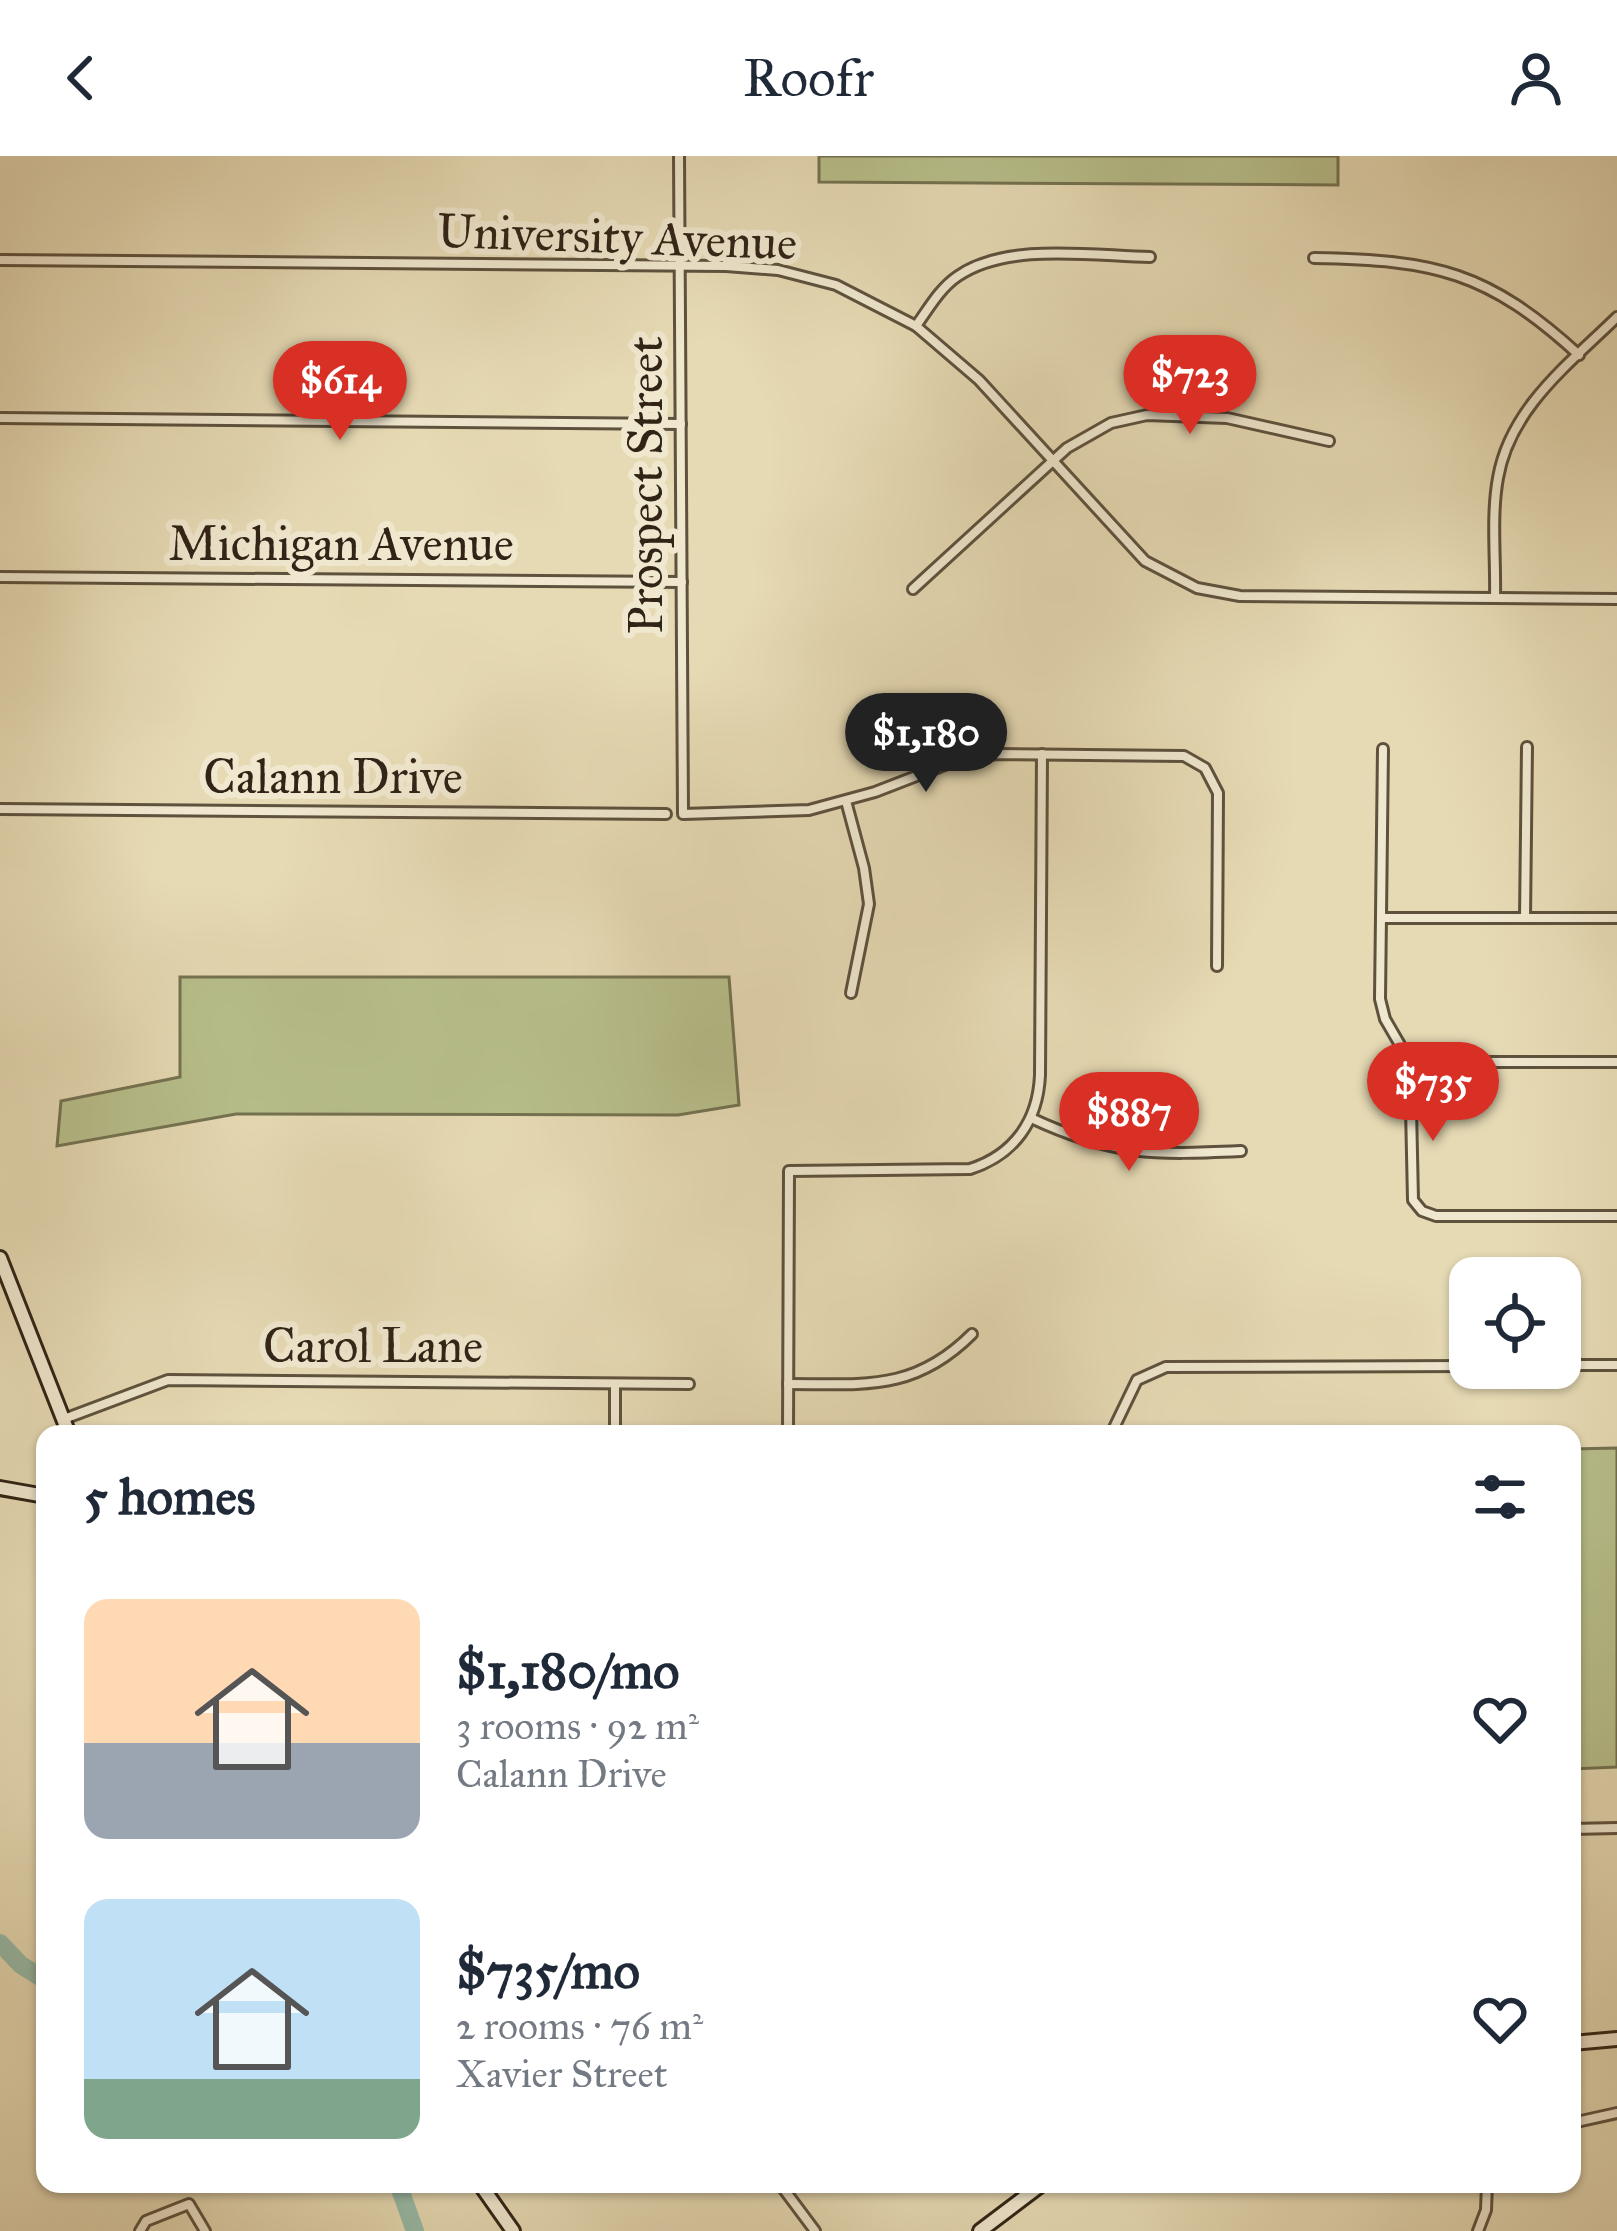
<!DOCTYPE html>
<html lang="en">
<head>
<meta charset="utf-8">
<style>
  :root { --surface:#fff; --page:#f2f2f3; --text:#1f2937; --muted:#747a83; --accent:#d93025 }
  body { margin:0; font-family:"IM FELL Great Primer",serif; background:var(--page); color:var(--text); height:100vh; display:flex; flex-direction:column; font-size:45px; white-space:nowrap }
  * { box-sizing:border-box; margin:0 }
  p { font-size:39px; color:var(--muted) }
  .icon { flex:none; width:66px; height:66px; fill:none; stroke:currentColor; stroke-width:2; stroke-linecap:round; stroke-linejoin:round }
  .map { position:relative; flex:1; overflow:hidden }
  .drawer { position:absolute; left:36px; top:1269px; width:1545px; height:768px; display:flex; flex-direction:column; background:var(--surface); border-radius:24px; box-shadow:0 3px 9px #0004 }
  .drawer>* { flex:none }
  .tools { position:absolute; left:1449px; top:1101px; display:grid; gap:24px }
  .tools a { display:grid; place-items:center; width:132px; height:132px; border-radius:24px; background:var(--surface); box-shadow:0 3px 9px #0004; font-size:60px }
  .price { position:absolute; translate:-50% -102px; padding:0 27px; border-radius:42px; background:var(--accent); color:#fff; font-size:39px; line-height:78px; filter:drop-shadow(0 3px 6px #0008) }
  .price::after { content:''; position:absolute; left:50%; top:72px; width:36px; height:27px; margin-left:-18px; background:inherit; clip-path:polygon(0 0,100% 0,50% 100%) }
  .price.current { background:#222; color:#fff }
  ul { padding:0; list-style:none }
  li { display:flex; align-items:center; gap:36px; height:300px; padding:0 48px }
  li span { display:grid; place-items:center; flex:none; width:336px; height:240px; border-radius:24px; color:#555 }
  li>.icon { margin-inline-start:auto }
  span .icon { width:144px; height:144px; fill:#fffc; stroke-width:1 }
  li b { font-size:51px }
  h2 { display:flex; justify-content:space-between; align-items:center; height:144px; padding:0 48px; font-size:51px }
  header { display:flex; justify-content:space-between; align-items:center; height:156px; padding:0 48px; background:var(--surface); font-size:54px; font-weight:600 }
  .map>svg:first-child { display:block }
</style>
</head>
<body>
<header><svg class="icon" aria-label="back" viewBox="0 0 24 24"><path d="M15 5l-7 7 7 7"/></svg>Roofr<svg class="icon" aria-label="person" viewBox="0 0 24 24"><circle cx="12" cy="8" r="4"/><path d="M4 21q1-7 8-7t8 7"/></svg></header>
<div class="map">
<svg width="1617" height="2075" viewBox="0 0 1617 2075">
  <rect width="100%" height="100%" fill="#e6dab4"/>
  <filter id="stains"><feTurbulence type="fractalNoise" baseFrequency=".00167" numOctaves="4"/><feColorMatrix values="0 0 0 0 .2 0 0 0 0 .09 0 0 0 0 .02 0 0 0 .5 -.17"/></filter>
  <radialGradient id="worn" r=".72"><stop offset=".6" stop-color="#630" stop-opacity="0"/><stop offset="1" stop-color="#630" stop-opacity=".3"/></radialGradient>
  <g fill="#b7bf8b" stroke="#747251" stroke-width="3">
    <polygon points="819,0 1338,0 1338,29 819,26"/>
    <polygon points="180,821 729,821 739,949 678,959 236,958 57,990 61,945 180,921"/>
    <polygon points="1617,1292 1617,1611 1572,1613 1572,1293"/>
  </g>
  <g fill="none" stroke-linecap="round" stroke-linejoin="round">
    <g stroke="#97bba8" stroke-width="18">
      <polyline points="0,1787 21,1809 45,1824"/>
      <polyline points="398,2028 415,2075"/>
    </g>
    <g stroke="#5e523e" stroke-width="14">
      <g id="street">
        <polyline points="679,0 683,658 809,654 875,636 955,605 996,598 1184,600 1205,612 1218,637 1217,810"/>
        <path d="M1314,102C1435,104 1487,115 1579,199"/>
        <polyline points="0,104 726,110 778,114 836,129 916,170 979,224 1145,405 1197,432 1240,440 1617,443"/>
        <path d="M916,170C929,152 940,132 958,120C1007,86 1093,100 1150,101"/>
        <polyline points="0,262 681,268"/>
        <polyline points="0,421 682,426"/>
        <polyline points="913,433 1067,292 1111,267 1147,259 1227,262 1329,285"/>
        <path d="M1495,442C1496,403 1491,360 1498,322C1510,252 1569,208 1617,161"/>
        <polyline points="1383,593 1380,843 1385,863 1410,906 1413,1044 1422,1055 1436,1060 1617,1060"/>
        <polyline points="846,645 864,712 869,748 851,837"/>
        <polyline points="0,653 666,658"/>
        <polyline points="1381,762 1617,762"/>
        <polyline points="1525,762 1527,591"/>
        <polyline points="1410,906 1617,906"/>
        <path d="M1031,962C1112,1000 1154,999 1241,995"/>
        <polyline points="1560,1209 1617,1209"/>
        <path d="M788,1228C864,1228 914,1236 972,1178"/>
        <polyline points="64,1263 168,1224 689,1228"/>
        <polyline points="615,1278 615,1228"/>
        <path d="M788,1278L789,1015L970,1013C1014,999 1038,965 1040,919L1042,598"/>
        <polyline points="1111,1278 1137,1224 1166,1211 1470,1210"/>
        <polyline points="1572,1673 1617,1672"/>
        <polyline points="1572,1967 1617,1957"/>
        <polyline points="780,2028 815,2075"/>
        <polyline points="140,2075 146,2065 189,2048 205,2075"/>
        <polyline points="1478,2075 1486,2054 1487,2028"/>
      </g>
    </g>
    <g stroke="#312417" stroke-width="18">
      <g id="secondary">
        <polyline points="0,1102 69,1278"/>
        <polyline points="0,1332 45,1340"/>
        <polyline points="1572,1887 1617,1883"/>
        <polyline points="480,2028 513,2075"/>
        <polyline points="980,2075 1042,2028"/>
      </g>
    </g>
    <use href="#street" stroke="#efe7ce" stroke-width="8"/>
    <use href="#secondary" stroke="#efe7ce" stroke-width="12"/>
  </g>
  <g text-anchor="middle" stroke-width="12" stroke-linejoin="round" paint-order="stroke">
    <g font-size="48" fill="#312417" stroke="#efe7ce">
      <text transform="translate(617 80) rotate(2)" y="17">University Avenue</text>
      <text transform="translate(645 329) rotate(-90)" y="17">Prospect Street</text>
      <text x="341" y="404">Michigan Avenue</text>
      <text x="333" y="637">Calann Drive</text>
      <text x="373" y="1206">Carol Lane</text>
    </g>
  </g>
  <rect width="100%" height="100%" filter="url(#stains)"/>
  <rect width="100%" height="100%" fill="url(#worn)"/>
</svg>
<div class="tools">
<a><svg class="icon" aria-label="locate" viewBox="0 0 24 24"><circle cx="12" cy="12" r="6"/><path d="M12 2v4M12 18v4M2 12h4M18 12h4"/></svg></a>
</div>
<b class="price" style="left:1190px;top:281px">$723</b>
<b class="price" style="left:340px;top:287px">$614</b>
<b class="price current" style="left:926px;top:639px">$1,180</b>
<b class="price" style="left:1433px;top:988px">$735</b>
<b class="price" style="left:1129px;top:1018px">$887</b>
<section class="drawer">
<h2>5 homes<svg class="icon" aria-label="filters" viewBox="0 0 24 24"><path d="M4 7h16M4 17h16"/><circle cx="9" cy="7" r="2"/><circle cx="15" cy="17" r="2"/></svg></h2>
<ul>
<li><span style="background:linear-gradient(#ffd9b3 60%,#9aa5b1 0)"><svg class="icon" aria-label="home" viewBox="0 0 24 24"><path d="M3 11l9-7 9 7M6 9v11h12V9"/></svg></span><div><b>$1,180/mo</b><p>3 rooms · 92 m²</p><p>Calann Drive</p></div><svg class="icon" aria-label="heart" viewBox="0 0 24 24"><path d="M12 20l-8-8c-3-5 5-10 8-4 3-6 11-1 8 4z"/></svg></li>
<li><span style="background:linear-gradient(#bfe0f5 75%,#7fa58c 0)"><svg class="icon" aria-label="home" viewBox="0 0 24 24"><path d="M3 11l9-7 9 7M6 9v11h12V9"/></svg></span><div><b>$735/mo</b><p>2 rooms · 76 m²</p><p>Xavier Street</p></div><svg class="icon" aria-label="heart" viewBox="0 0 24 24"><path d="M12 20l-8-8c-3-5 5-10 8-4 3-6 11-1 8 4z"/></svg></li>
</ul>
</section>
</div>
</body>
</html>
